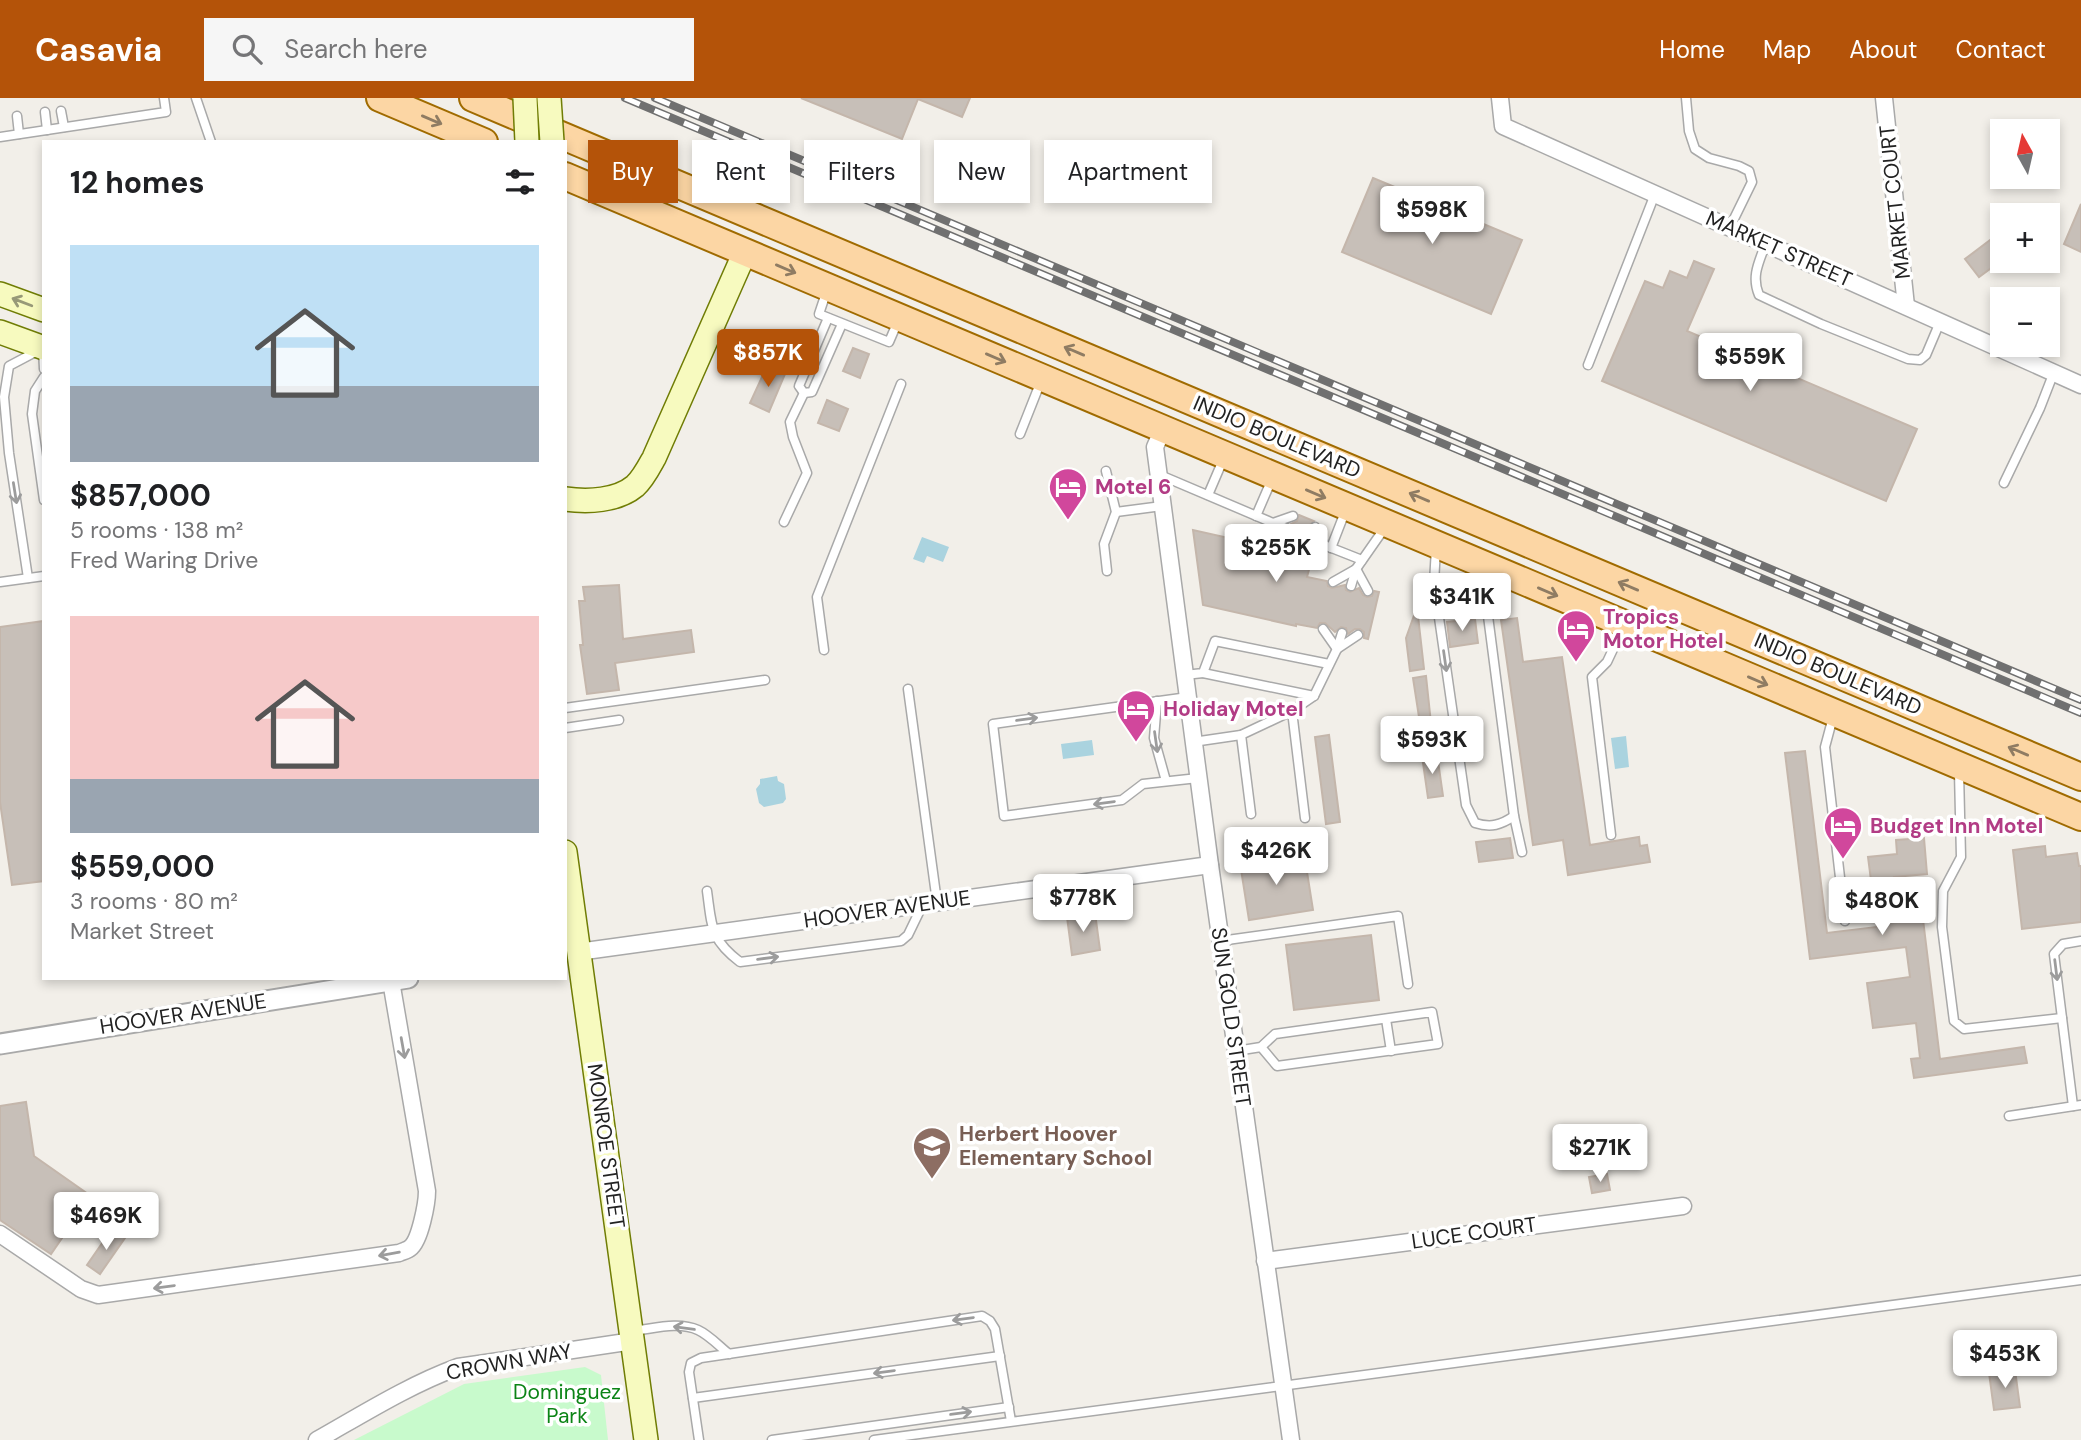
<!DOCTYPE html>
<html lang="en">
<head>
<meta charset="utf-8">
<style>
  :root { --surface:#fff; --page:#f6f6f6; --text:#202124; --muted:#757577; --accent:#b45309 }
  body { margin:0; font-family:"DM Sans",sans-serif; background:var(--page); color:var(--text); height:100vh; display:flex; flex-direction:column; font-size:26px; white-space:nowrap }
  * { box-sizing:border-box; margin:0 }
  p { font-size:23px; color:var(--muted) }
  .icon { flex:none; width:38px; height:38px; fill:none; stroke:currentColor; stroke-width:2; stroke-linecap:round; stroke-linejoin:round }
  .map { position:relative; flex:1; overflow:hidden }
  .drawer { position:absolute; left:42px; top:42px; width:525px; height:840px; display:flex; flex-direction:column; background:var(--surface); border-radius:0px; box-shadow:0 4px 10px #0003 }
  .drawer>* { flex:none }
  .hud { position:absolute; left:588px; top:42px; width:665px; height:63px; display:flex; gap:14px }
  .needle { width:46px; rotate:352deg }
  .fabs { position:absolute; left:1990px; top:21px; display:grid; gap:14px }
  .fabs a { display:grid; place-items:center; width:70px; height:70px; border-radius:0px; background:var(--surface); box-shadow:0 4px 10px #0003; font-size:35px }
  .price { position:absolute; translate:-50% -60px; padding:0 16px; border-radius:7px; background:#fff; color:#222; font-size:23px; line-height:46px; filter:drop-shadow(0 2px 4px #0008) }
  .price::after { content:''; position:absolute; left:50%; top:42px; width:21px; height:16px; margin-left:-10px; background:inherit; clip-path:polygon(0 0,100% 0,50% 100%) }
  .price.selected { background:var(--accent); color:#fff }
  ul { padding:0; list-style:none }
  li { display:grid; align-content:center; gap:14px; height:371px; padding:0 28px }
  li span { display:grid; place-items:center; height:217px; border-radius:0px; color:#555 }
  li>.icon { margin-inline-start:auto }
  span .icon { width:126px; height:126px; fill:#fffc; stroke-width:1 }
  li b { font-size:30px }
  h2 { display:flex; justify-content:space-between; align-items:center; height:84px; padding:0 28px; font-size:30px }
  .chip { padding:0 24px; border-radius:0px; background:var(--surface); box-shadow:0 4px 10px #0003; font-size:24px; line-height:63px }
  .chip.selected { background:var(--accent); color:#fff }
  header { display:flex; align-items:center; gap:42px; box-sizing:border-box; height:98px; padding:0 35px; background:var(--accent); color:#fff }
  header strong { font-size:33px }
  nav { display:flex; gap:38px; margin-inline-start:auto; font-size:24px }
  .search { width:490px; height:63px; background:var(--page); display:flex; align-items:center; gap:18px; box-sizing:border-box; padding:0 24px; border-radius:0px; color:var(--muted); font-size:26px }
  .map>svg:first-child { display:block }
</style>
</head>
<body>
<header>
<strong>Casavia</strong>
<div class="search"><svg class="icon" aria-label="search" viewBox="0 0 24 24"><circle cx="10" cy="10" r="6"/><path d="M15 15l6 6"/></svg>Search here</div>
<nav><a>Home</a><a>Map</a><a>About</a><a>Contact</a></nav>
</header>
<div class="map">
<svg width="2081" height="1342" viewBox="0 0 2081 1342">
  <rect width="100%" height="100%" fill="#f2efe9"/>
  <polygon fill="#c8facc" points="585,1269 601,1277 608,1342 354,1342 464,1286"/>
  <g fill="#aad3df">
    <polygon points="922,439 949,449 943,464 927,458 924,465 913,461"/>
    <polygon points="1626,638 1629,669 1615,671 1611,640"/>
    <polygon points="1092,642 1094,657 1063,661 1061,646"/>
    <polygon points="777,678 778,683 784,686 786,701 783,705 764,709 759,705 756,691 760,686 760,681"/>
  </g>
  <g fill="#c7bfb8" stroke="#c4b6ab" stroke-width="2">
    <polygon points="801,0 970,0 962,19 918,1 902,41"/>
    <polygon points="1373,80 1522,142 1491,216 1342,154"/>
    <polygon points="2081,106 2081,154 2064,146"/>
    <polygon points="2002,133 2002,162 1979,179 1965,161"/>
    <polygon points="1694,163 1714,171 1687,233 1917,331 1886,403 1602,283 1645,183 1663,190 1670,173 1687,180"/>
    <polygon points="853,250 869,256 860,280 843,273"/>
    <polygon points="767,268 785,276 769,314 750,305"/>
    <polygon points="827,302 848,311 839,333 818,325"/>
    <polygon points="1299,417 1314,423 1309,428 1311,435 1306,435 1303,439 1306,446 1300,449 1298,453 1299,458 1302,460 1301,465 1310,468 1307,479 1327,483 1328,488 1332,490 1345,487 1346,492 1350,494 1359,490 1363,497 1367,499 1372,498 1374,493 1379,494 1368,541 1364,540 1364,534 1360,531 1355,531 1348,536 1346,530 1341,529 1335,534 1325,525 1320,525 1317,530 1296,526 1296,528 1203,507 1193,432 1282,452 1288,446 1285,436 1291,435 1292,430 1291,426 1297,423"/>
    <polygon points="619,487 623,541 691,532 694,554 615,565 619,592 587,596 580,547 583,547 579,503 585,503 583,489"/>
    <polygon points="1417,509 1424,571 1410,573 1406,540"/>
    <polygon points="1517,520 1523,564 1562,559 1590,747 1639,739 1640,748 1647,747 1650,764 1568,777 1563,742 1533,747 1501,522"/>
    <polygon points="1475,521 1478,545 1450,549 1447,524"/>
    <polygon points="44,523 44,783 12,787 0,704 0,529"/>
    <polygon points="1426,578 1433,644 1423,645 1413,580"/>
    <polygon points="1329,637 1340,724 1326,726 1315,639"/>
    <polygon points="1805,653 1827,835 1877,829 1868,759 1897,756 1896,742 1924,740 1927,776 1894,779 1897,808 1921,805 1940,961 2024,949 2027,965 1914,980 1911,961 1920,960 1916,925 1873,930 1867,885 1910,879 1906,849 1810,861 1785,655"/>
    <polygon points="1437,656 1443,698 1428,700 1422,658"/>
    <polygon points="1510,740 1513,760 1479,764 1476,744"/>
    <polygon points="2045,748 2046,759 2077,755 2079,768 2081,768 2081,824 2022,831 2013,752"/>
    <polygon points="1304,755 1313,812 1249,822 1240,765"/>
    <polygon points="1095,815 1100,852 1072,857 1067,819"/>
    <polygon points="1371,837 1379,902 1294,912 1286,847"/>
    <polygon points="26,1004 34,1058 115,1115 106,1127 82,1111 51,1156 0,1122 0,1008"/>
    <polygon points="1607,1076 1610,1092 1592,1095 1589,1079"/>
    <polygon points="112,1131 125,1140 100,1176 87,1167"/>
    <polygon points="2015,1272 2020,1309 1994,1312 1989,1275"/>
  </g>
  <g fill="none" stroke-linecap="round" stroke-linejoin="round">
    <g stroke="#a9a9a9" stroke-width="11">
      <g id="service">
        <polyline points="196,0 211,44"/>
        <polyline points="1686,0 1689,33 1695,51 1709,60 1739,68 1749,73 1752,84 1730,129"/>
        <polyline points="61,13 64,29"/>
        <polyline points="45,14 47,32"/>
        <polyline points="17,18 19,36"/>
        <polyline points="0,39 166,14 164,0"/>
        <path d="M1766,145C1759,164 1751,178 1759,197L1821,226L1908,261L1920,262L1926,257L1940,224"/>
        <polyline points="827,192 819,216 889,244 898,223"/>
        <polyline points="828,220 799,288 804,295 812,294 842,226"/>
        <polyline points="1588,267 1655,96"/>
        <polyline points="44,279 35,293 32,316 44,402"/>
        <polyline points="1020,336 1041,283"/>
        <polyline points="1106,373 1116,414 1104,446 1107,473"/>
        <polyline points="1160,377 1273,425 1293,418"/>
        <polyline points="2004,385 2040,310 2054,274"/>
        <polyline points="1208,397 1223,362"/>
        <polyline points="1116,414 1162,408"/>
        <polyline points="1256,418 1272,381"/>
        <polyline points="784,424 807,375 793,339 790,324 804,295"/>
        <polyline points="1315,429 1324,447"/>
        <polyline points="1309,441 1324,447"/>
        <polyline points="1282,445 1273,425 1286,430"/>
        <polyline points="1331,450 1345,414"/>
        <path d="M1436,450L1434,485L1466,707L1475,725C1491,730 1501,727 1514,718"/>
        <polyline points="1304,454 1324,447 1362,462"/>
        <polyline points="1491,473 1485,495 1514,718 1522,754"/>
        <polyline points="28,480 9,355 4,299 9,268 43,250 44,271"/>
        <polyline points="0,484 44,478"/>
        <polyline points="1333,484 1356,471 1368,493"/>
        <polyline points="1351,488 1356,471 1386,428"/>
        <polyline points="1323,531 1337,551 1358,537"/>
        <polyline points="824,552 817,499 901,286"/>
        <polyline points="1203,575 1314,598"/>
        <polyline points="1185,577 1203,575 1215,543 1329,566"/>
        <polyline points="908,591 937,804"/>
        <polyline points="1188,599 993,626 1004,718 1122,702 1143,686 1198,680"/>
        <polyline points="1157,603 1154,640 1166,683"/>
        <polyline points="565,610 765,582"/>
        <polyline points="1292,613 1305,720"/>
        <polyline points="1833,619 1825,649 1845,823"/>
        <polyline points="565,630 619,622"/>
        <polyline points="1241,637 1251,716"/>
        <polyline points="1193,644 1241,637 1292,613 1314,598 1337,551 1342,535"/>
        <polyline points="1959,674 1961,759 1943,793 1942,829 1954,923 1964,931 2062,920"/>
        <polyline points="1611,737 1592,579 1607,564 1623,530"/>
        <path d="M707,793C712,829 710,841 740,864L901,843L908,837L923,806"/>
        <polyline points="1220,843 1398,818 1408,886"/>
        <polyline points="1386,921 1391,953"/>
        <polyline points="1236,953 1261,949 1277,968 1438,946 1432,914 1275,936 1261,949"/>
        <polyline points="2073,1008 2054,856 2063,846 2081,843"/>
        <polyline points="2009,1018 2081,1007"/>
        <path d="M632,1233C653,1231 678,1223 698,1232C709,1237 719,1248 729,1256"/>
        <polyline points="693,1300 1000,1258"/>
        <polyline points="699,1342 689,1274 691,1265 701,1260 982,1218 990,1223 995,1231 1011,1323"/>
        <polyline points="772,1342 1009,1309"/>
        <polyline points="874,1342 2081,1182"/>
      </g>
    </g>
    <g stroke="#a9a9a9" stroke-width="19">
      <g id="minor">
        <polyline points="1500,0 1503,28 2081,287"/>
        <polyline points="1884,0 1906,208"/>
        <polyline points="1163,331 1155,349 1210,767 1291,1342"/>
        <polyline points="578,854 1210,767"/>
        <path d="M0,1136L81,1191L98,1197L399,1155C401,1154 408,1152 410,1150C420,1143 427,1105 427,1093L391,883"/>
        <polyline points="1265,1163 1683,1108"/>
        <path d="M317,1342C363,1316 409,1287 458,1269L633,1243"/>
      </g>
    </g>
    <g stroke="#a9a9a9" stroke-width="23">
      <polyline id="tertiary" points="0,946 408,880"/>
    </g>
    <g stroke="#707d05" stroke-width="26">
      <g id="secondary">
        <polyline points="0,196 44,212"/>
        <polyline points="0,234 44,250"/>
        <path d="M565,401C588,404 617,403 635,388C643,381 649,369 654,360L745,154"/>
        <polyline points="565,754 646,1342"/>
      </g>
    </g>
    <g stroke="#a06b00" stroke-width="30">
      <g id="primary">
        <polyline points="380,0 484,44"/>
        <polyline points="473,0 2081,679"/>
        <polyline points="565,78 2081,719"/>
      </g>
    </g>
    <use href="#service" stroke="#fff" stroke-width="8"/>
    <use href="#minor" stroke="#fff" stroke-width="16"/>
    <use href="#tertiary" stroke="#fff" stroke-width="19"/>
    <use href="#secondary" stroke="#f7fabf" stroke-width="23"/>
    <use href="#primary" stroke="#fcd6a4" stroke-width="26"/>
    <g stroke="#707070" stroke-width="8">
      <g id="rail">
        <polyline points="625,0 2081,615"/>
        <polyline points="655,0 2081,602"/>
      </g>
    </g>
    <use href="#rail" stroke="#fff" stroke-width="5" stroke-dasharray="16" stroke-linecap="butt"/>
    <g stroke="#707d05" stroke-width="26" stroke-linecap="butt">
      <g id="secondary-bridge">
        <polyline points="525,0 527,44"/>
        <polyline points="549,0 552,44"/>
      </g>
    </g>
    <use href="#secondary-bridge" stroke="#f7fabf" stroke-width="23"/>
  </g>
  <defs><path id="oneway-shaft" d="M-6 0H5M1.5-3L5.5 0L1.5 3" fill="none" stroke-width="1.6" stroke-linecap="round" stroke-linejoin="round" transform="scale(1.75)"/></defs>
  <g stroke="#8f7c63">
    <use href="#oneway-shaft" transform="translate(432 22) rotate(23)"/>
    <use href="#oneway-shaft" transform="translate(786 171) rotate(23)"/>
    <use href="#oneway-shaft" transform="translate(1074 253) rotate(-157)"/>
    <use href="#oneway-shaft" transform="translate(996 260) rotate(23)"/>
    <use href="#oneway-shaft" transform="translate(1316 396) rotate(23)"/>
    <use href="#oneway-shaft" transform="translate(1419 399) rotate(-157)"/>
    <use href="#oneway-shaft" transform="translate(1628 488) rotate(-157)"/>
    <use href="#oneway-shaft" transform="translate(1548 494) rotate(23)"/>
    <use href="#oneway-shaft" transform="translate(1758 583) rotate(23)"/>
    <use href="#oneway-shaft" transform="translate(2018 653) rotate(-157)"/>
  </g>
  <use stroke="#979978" href="#oneway-shaft" transform="translate(22 204) rotate(-159)"/>
  <g stroke="#9c9c9c">
    <use href="#oneway-shaft" transform="translate(15 395) rotate(81)"/>
    <use href="#oneway-shaft" transform="translate(1445 563) rotate(82)"/>
    <use href="#oneway-shaft" transform="translate(1027 621) rotate(-8)"/>
    <use href="#oneway-shaft" transform="translate(1156 644) rotate(82)"/>
    <use href="#oneway-shaft" transform="translate(1104 705) rotate(172)"/>
    <use href="#oneway-shaft" transform="translate(768 860) rotate(-7)"/>
    <use href="#oneway-shaft" transform="translate(2056 872) rotate(83)"/>
    <use href="#oneway-shaft" transform="translate(403 950) rotate(80)"/>
    <use href="#oneway-shaft" transform="translate(389 1156) rotate(170)"/>
    <use href="#oneway-shaft" transform="translate(164 1189) rotate(172)"/>
    <use href="#oneway-shaft" transform="translate(963 1221) rotate(172)"/>
    <use href="#oneway-shaft" transform="translate(684 1230) rotate(-172)"/>
    <use href="#oneway-shaft" transform="translate(884 1274) rotate(172)"/>
    <use href="#oneway-shaft" transform="translate(961 1315) rotate(-8)"/>
  </g>
  <defs>
    <g id="hotel-pin" transform="scale(2.0125)"><path d="M0 17L-7.5 6A9.5 9.5 0 1 1 7.5 6Z" fill="#d1479c" stroke="#fff"/><path d="M-6-4.5h1.5V1H6V5H4.5V3h-9V5H-6ZM-4 0a1.8 1.8 0 1 1 3.6 0ZM.5 0V-2.5h3Q6-2.5 6 0Z" fill="#fff"/></g>
    <g id="school-pin" transform="scale(2.0125)"><path d="M0 17L-7.5 6A9.5 9.5 0 1 1 7.5 6Z" fill="#8d6e63" stroke="#fff"/><path d="M0-5L7-2L0 1L-7-2ZM-4 1L0 2.5L4 1V4Q0 6-4 4Z" fill="#fff"/></g>
  </defs>
  <g fill-rule="evenodd">
    <use href="#hotel-pin" x="1068" y="389"/>
    <use href="#hotel-pin" x="1576" y="531"/>
    <use href="#hotel-pin" x="1136" y="611"/>
    <use href="#hotel-pin" x="1843" y="728"/>
    <use href="#school-pin" x="932" y="1048"/>
  </g>
  <g text-anchor="middle" stroke-width="7" stroke-linejoin="round" paint-order="stroke">
    <g font-size="21" fill="#222" stroke="#fff">
      <text transform="translate(1895 104) rotate(-96)" y="7">MARKET COURT</text>
      <text transform="translate(1779 151) rotate(24)" y="7">MARKET STREET</text>
      <text transform="translate(1277 339) rotate(23)" y="7">INDIO BOULEVARD</text>
      <text transform="translate(1838 576) rotate(23)" y="7">INDIO BOULEVARD</text>
      <text transform="translate(887 811) rotate(-8)" y="7">HOOVER AVENUE</text>
      <text transform="translate(183 916) rotate(-9)" y="7">HOOVER AVENUE</text>
      <text transform="translate(1231 919) rotate(82)" y="7">SUN GOLD STREET</text>
      <text transform="translate(606 1048) rotate(82)" y="7">MONROE STREET</text>
      <text transform="translate(1474 1135) rotate(-8)" y="7">LUCE COURT</text>
      <text transform="translate(509 1264) rotate(-10)" y="7">CROWN WAY</text>
    </g>
    <g font-size="21" font-weight="bold" fill="#b23c85" stroke="#fff" text-anchor="start">
      <text x="1095" y="396">Motel 6</text>
      <text x="1603" y="526">Tropics<tspan x="1603" dy="24">Motor Hotel</tspan></text>
      <text x="1163" y="618">Holiday Motel</text>
      <text x="1870" y="735">Budget Inn Motel</text>
    </g>
    <g font-size="21" font-weight="bold" fill="#785e54" stroke="#fff" text-anchor="start">
      <text x="959" y="1043">Herbert Hoover<tspan x="959" dy="24">Elementary School</tspan></text>
    </g>
    <g font-size="21" fill="#0c8416" stroke="#fff">
      <text x="567" y="1301">Dominguez<tspan x="567" dy="24">Park</tspan></text>
    </g>
  </g>
</svg>
<div class="fabs">
<a><svg class="needle" viewBox="-14 -14 28 28"><path d="M0-13l5 13h-10z" fill="#e53935"/><path d="M0 13l5-13h-10z" fill="#757577"/></svg></a>
<a>+</a>
<a>−</a>
</div>
<b class="price" style="left:1432px;top:148px">$598K</b>
<b class="price selected" style="left:768px;top:291px">$857K</b>
<b class="price" style="left:1750px;top:295px">$559K</b>
<b class="price" style="left:1276px;top:486px">$255K</b>
<b class="price" style="left:1462px;top:535px">$341K</b>
<b class="price" style="left:1432px;top:678px">$593K</b>
<b class="price" style="left:1276px;top:789px">$426K</b>
<b class="price" style="left:1083px;top:836px">$778K</b>
<b class="price" style="left:1882px;top:839px">$480K</b>
<b class="price" style="left:1600px;top:1086px">$271K</b>
<b class="price" style="left:106px;top:1154px">$469K</b>
<b class="price" style="left:2005px;top:1292px">$453K</b>
<div class="hud">
<a class="chip selected">Buy</a>
<a class="chip">Rent</a>
<a class="chip">Filters</a>
<a class="chip">New</a>
<a class="chip">Apartment</a>
</div>
<section class="drawer">
<h2>12 homes<svg class="icon" aria-label="filters" viewBox="0 0 24 24"><path d="M4 7h16M4 17h16"/><circle cx="9" cy="7" r="2"/><circle cx="15" cy="17" r="2"/></svg></h2>
<ul>
<li><span style="background:linear-gradient(#bfe0f5 65%,#9aa5b1 0)"><svg class="icon" aria-label="home" viewBox="0 0 24 24"><path d="M3 11l9-7 9 7M6 9v11h12V9"/></svg></span><div><b>$857,000</b><p>5 rooms · 138 m²</p><p>Fred Waring Drive</p></div></li>
<li><span style="background:linear-gradient(#f6c9c9 75%,#9aa5b1 0)"><svg class="icon" aria-label="home" viewBox="0 0 24 24"><path d="M3 11l9-7 9 7M6 9v11h12V9"/></svg></span><div><b>$559,000</b><p>3 rooms · 80 m²</p><p>Market Street</p></div></li>
</ul>
</section>
</div>
</body>
</html>
